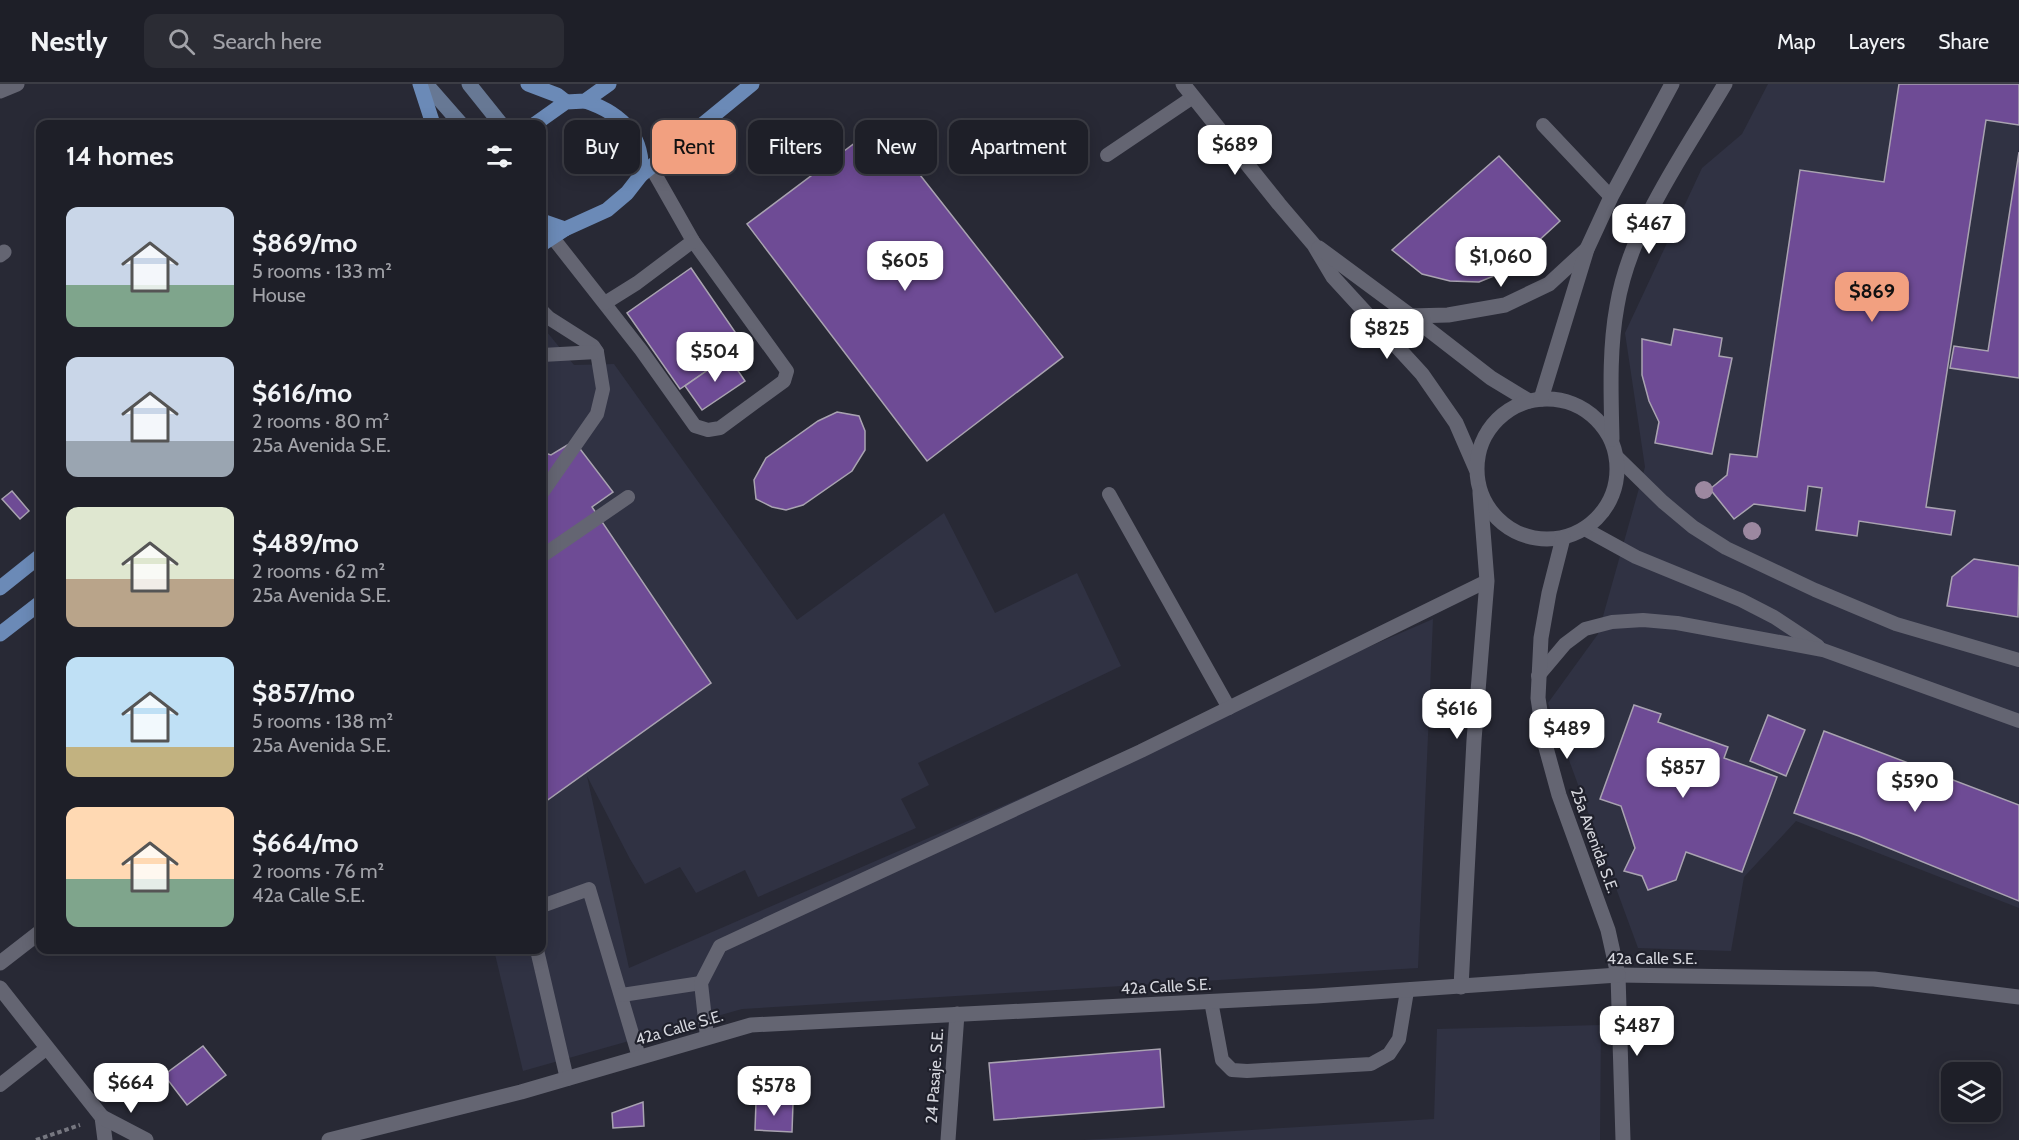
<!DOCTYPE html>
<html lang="en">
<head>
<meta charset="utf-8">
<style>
  :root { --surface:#1e1f28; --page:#2b2c34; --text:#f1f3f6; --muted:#a1a2a8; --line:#3c3d45; --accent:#f2a080 }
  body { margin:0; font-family:Cabin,sans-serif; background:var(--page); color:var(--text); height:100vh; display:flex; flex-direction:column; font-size:22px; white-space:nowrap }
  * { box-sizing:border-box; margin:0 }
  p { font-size:20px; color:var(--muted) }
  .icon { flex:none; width:33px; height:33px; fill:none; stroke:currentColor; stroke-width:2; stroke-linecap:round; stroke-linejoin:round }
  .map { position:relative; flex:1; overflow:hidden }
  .details { position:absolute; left:36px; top:36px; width:510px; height:834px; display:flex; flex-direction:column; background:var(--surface); border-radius:12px; box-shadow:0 3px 15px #0003,0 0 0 2px var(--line) }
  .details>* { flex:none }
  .hud { position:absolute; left:564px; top:36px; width:570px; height:54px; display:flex; gap:12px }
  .tools { position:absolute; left:1941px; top:978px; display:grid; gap:12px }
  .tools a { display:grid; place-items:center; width:60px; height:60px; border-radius:12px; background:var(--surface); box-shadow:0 3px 15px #0003,0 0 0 2px var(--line); font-size:30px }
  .price { position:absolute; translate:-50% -51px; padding:0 14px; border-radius:12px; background:#fff; color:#222; font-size:20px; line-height:39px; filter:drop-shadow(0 2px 3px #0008) }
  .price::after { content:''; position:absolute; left:50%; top:36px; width:18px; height:14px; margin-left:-9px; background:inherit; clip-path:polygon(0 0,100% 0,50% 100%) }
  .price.on { background:var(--accent); color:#111 }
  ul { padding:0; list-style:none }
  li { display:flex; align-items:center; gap:18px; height:150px; padding:0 30px }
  li span { display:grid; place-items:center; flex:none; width:168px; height:120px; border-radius:12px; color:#555 }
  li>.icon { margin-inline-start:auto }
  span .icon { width:72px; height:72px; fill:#fffc; stroke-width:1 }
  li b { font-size:26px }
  h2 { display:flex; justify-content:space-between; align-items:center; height:72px; padding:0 30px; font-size:26px }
  .tag { padding:0 21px; border-radius:12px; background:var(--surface); box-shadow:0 3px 15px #0003,0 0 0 2px var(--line); font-size:21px; line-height:54px }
  .tag.on { background:var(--accent); color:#111 }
  header { display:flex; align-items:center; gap:36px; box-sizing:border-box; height:84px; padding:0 30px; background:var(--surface); border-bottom:2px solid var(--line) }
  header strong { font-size:28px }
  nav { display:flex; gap:33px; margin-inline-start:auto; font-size:21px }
  .search { width:420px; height:54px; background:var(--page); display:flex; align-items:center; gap:15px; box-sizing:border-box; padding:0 21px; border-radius:12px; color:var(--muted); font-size:22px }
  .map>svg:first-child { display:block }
</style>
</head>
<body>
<header>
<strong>Nestly</strong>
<div class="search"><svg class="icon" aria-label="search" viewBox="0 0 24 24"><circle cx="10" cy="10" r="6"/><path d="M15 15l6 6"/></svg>Search here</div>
<nav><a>Map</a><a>Layers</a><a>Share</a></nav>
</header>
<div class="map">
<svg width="2019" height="1056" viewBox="0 0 2019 1056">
  <rect width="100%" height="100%" fill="#282935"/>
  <g fill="#303243">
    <polygon points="1768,0 2019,0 2019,824 1796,737 1744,793 1731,867 1638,864 1548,619 1598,550 1645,383 1625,249 1702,84 1742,50"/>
    <polygon points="542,242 574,281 614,280 797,536 944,429 995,529 1077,489 1121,582 918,679 929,701 901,715 916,744 758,813 745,786 696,809 680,783 645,800 630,775 587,692 629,884 1433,535 1418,884 742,925 523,987 494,866 542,866"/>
    <polygon points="1601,941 1600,1056 1084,1056 1434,1035 1437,945"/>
  </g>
  <g fill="#6e4b95" stroke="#a9a3b1" stroke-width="1.5">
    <polygon points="1899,0 2019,0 2019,41 1986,36 1926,423 1955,427 1951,451 1859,437 1857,452 1816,446 1822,404 1808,402 1805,427 1754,420 1734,435 1710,405 1727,391 1730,370 1757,373 1800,86 1884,98"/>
    <polygon points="880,40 1063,273 927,377 747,140"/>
    <polygon points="2019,68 2019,294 1950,284 1954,262 1988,267"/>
    <polygon points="1499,72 1560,137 1506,187 1479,198 1450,197 1422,190 1392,166"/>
    <polygon points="691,184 744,261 680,305 627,229"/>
    <polygon points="1674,245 1722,254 1719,272 1732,274 1712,370 1655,359 1659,338 1649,317 1642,291 1642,255 1671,261"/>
    <polygon points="728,272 745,297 702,326 685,302"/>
    <polygon points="837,328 859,332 865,347 865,366 852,387 803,421 786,426 772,423 756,415 754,396 766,374 818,337"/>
    <polygon points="574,357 613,408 592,423 711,599 542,720 542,368 551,371"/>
    <polygon points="12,407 29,427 20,435 2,415"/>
    <polygon points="1974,475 2019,482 2018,533 1947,522 1952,493"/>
    <polygon points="1634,621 1661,630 1658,638 1728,663 1724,674 1777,693 1742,788 1686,768 1676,796 1648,806 1642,792 1624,787 1635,764 1621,722 1600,715"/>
    <polygon points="1768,631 1805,646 1786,692 1750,677"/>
    <polygon points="1824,647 2019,721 2019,817 1859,752 1794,729"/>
    <polygon points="203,962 226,991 187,1021 164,991"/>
    <polygon points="1160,965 1164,1023 994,1036 989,979"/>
    <polygon points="643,1018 644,1042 613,1044 612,1029"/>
    <polygon points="756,1018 793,1019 792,1048 755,1046"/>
  </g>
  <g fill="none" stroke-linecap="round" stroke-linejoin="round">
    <polyline stroke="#767780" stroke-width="4" stroke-dasharray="4.5 3" stroke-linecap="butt" points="36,1056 80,1041"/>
    <g stroke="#646572" stroke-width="14">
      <polyline points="1543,41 1611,113"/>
      <polyline points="1107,71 1193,13"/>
      <polyline points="553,154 641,266 695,342 708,346 720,344 784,297 787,287 693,157 651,83"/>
      <polyline points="605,219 637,199 693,157"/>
      <polyline points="542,227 549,234 593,262 597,268 603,305 597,330 542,409"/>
      <polyline points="542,271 597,268"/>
      <polyline points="1618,374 1663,418 1693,443 1726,464 1815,506 1896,540 2019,576"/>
      <polyline points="1109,410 1229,624"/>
      <polyline points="1585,445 1636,473 1741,516 1774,533 1818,562"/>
      <polyline points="542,472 628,413"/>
      <polyline points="1538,592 1565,560 1585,545 1612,538 1643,536 1677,539 1823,566 2019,637"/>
      <polyline points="542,822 589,805 639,973"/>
      <polyline points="537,866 567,995"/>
      <polyline points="622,911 701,899"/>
      <polyline points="1211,917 1222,976 1232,986 1247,987 1371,980 1389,970 1399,955 1407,907"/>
      <polyline points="707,953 701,899 720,862 1141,667 1487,497"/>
      <polyline points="0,1001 47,964"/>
    </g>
    <g stroke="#646572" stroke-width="15">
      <polyline points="1183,0 1279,120 1314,161 1333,193 1422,290 1456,339 1476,385"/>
      <polyline points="0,7 17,0"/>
      <polyline points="1319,164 1411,232 1491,294 1529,317"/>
      <polyline points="0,171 4,168"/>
      <polyline points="0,879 40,848"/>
      <polyline points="1618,891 1874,895 2019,913"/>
      <polyline points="948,1056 957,930"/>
    </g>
    <g stroke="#646572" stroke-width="15">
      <polyline points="1411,232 1448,231 1505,221 1549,200 1587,165"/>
      <circle cx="1547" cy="385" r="70"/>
      <polyline points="1541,315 1587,165 1611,113 1672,0"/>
      <path d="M1612,355C1611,310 1609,266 1617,222C1630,143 1685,68 1725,0"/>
      <polyline points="1563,454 1549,509 1541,554 1538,614 1545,660 1559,711 1608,846 1618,891 1623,1056"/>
      <polyline points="1461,903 1474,656 1487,497 1480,409"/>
      <polyline points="0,904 102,1033 105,1056"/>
      <polyline points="102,1033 146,1056"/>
      <polyline points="329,1056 521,1008 751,941 1316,912 1618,891"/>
    </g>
    <g stroke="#677894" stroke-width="15">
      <polyline points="426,0 461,40"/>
      <polyline points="469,0 501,40"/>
    </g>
    <g stroke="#6b8ab7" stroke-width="15">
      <polyline points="420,0 433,40"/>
      <polyline points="528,0 557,11 566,18"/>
      <path d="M585,17C621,29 644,51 641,91"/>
      <polyline points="535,40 566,18 585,17 609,0"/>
      <polyline points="542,137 565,145"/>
      <polyline points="542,160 565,145 607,126 627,109 641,91 752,0"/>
      <polyline points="0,504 40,472"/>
      <polyline points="0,550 40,519"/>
    </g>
  </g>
  <g fill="#9c88a0">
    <circle cx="1704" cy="406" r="9"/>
    <circle cx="1752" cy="447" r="9"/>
  </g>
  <g text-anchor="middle" stroke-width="4.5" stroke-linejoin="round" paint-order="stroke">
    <g font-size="16" fill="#d5d6dd" stroke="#1f202b">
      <text transform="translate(1595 756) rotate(70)" y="6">25a Avenida S.E.</text>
      <text x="1652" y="880">42a Calle S.E.</text>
      <text transform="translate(1166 902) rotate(-3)" y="6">42a Calle S.E.</text>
      <text transform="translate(679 943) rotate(-16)" y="6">42a Calle S.E.</text>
      <text transform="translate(934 992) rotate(-86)" y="6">24 Pasaje. S.E.</text>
    </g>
  </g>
</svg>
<div class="tools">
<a><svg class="icon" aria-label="layers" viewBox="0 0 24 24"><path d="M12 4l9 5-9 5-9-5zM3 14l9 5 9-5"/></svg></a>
</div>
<b class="price" style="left:1235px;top:92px">$689</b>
<b class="price" style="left:1649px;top:171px">$467</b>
<b class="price" style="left:1501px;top:204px">$1,060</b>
<b class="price" style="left:905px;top:208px">$605</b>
<b class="price on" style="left:1872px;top:239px">$869</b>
<b class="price" style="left:1387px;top:276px">$825</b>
<b class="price" style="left:715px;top:299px">$504</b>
<b class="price" style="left:1457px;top:656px">$616</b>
<b class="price" style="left:1567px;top:676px">$489</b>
<b class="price" style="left:1683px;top:715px">$857</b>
<b class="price" style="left:1915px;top:729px">$590</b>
<b class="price" style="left:1637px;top:973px">$487</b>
<b class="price" style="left:131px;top:1030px">$664</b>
<b class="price" style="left:774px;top:1033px">$578</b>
<div class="hud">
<a class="tag">Buy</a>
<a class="tag on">Rent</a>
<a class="tag">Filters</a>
<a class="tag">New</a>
<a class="tag">Apartment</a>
</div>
<section class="details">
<h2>14 homes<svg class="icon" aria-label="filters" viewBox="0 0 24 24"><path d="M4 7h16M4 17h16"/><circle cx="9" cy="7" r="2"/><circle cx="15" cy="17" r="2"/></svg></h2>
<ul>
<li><span style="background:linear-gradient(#c9d6e8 65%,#7fa58c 0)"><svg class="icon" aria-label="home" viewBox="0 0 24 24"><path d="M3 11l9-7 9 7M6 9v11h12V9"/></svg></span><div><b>$869/mo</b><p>5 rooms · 133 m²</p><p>House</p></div></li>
<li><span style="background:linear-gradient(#c9d6e8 70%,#9aa5b1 0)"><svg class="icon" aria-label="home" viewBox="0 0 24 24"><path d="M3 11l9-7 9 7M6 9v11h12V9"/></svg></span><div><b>$616/mo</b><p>2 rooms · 80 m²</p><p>25a Avenida S.E.</p></div></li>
<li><span style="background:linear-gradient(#dfe7d0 60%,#b9a48a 0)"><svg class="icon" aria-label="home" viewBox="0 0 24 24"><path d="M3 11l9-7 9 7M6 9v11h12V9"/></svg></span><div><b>$489/mo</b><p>2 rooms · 62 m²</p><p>25a Avenida S.E.</p></div></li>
<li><span style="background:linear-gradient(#bfe0f5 75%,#c2b280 0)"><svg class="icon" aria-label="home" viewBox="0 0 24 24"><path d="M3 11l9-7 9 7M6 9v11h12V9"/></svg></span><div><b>$857/mo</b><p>5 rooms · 138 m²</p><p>25a Avenida S.E.</p></div></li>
<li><span style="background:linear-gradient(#ffd9b3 60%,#7fa58c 0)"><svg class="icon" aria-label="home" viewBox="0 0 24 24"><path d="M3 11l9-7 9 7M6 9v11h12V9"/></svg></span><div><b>$664/mo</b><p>2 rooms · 76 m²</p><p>42a Calle S.E.</p></div></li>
</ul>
</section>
</div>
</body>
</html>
